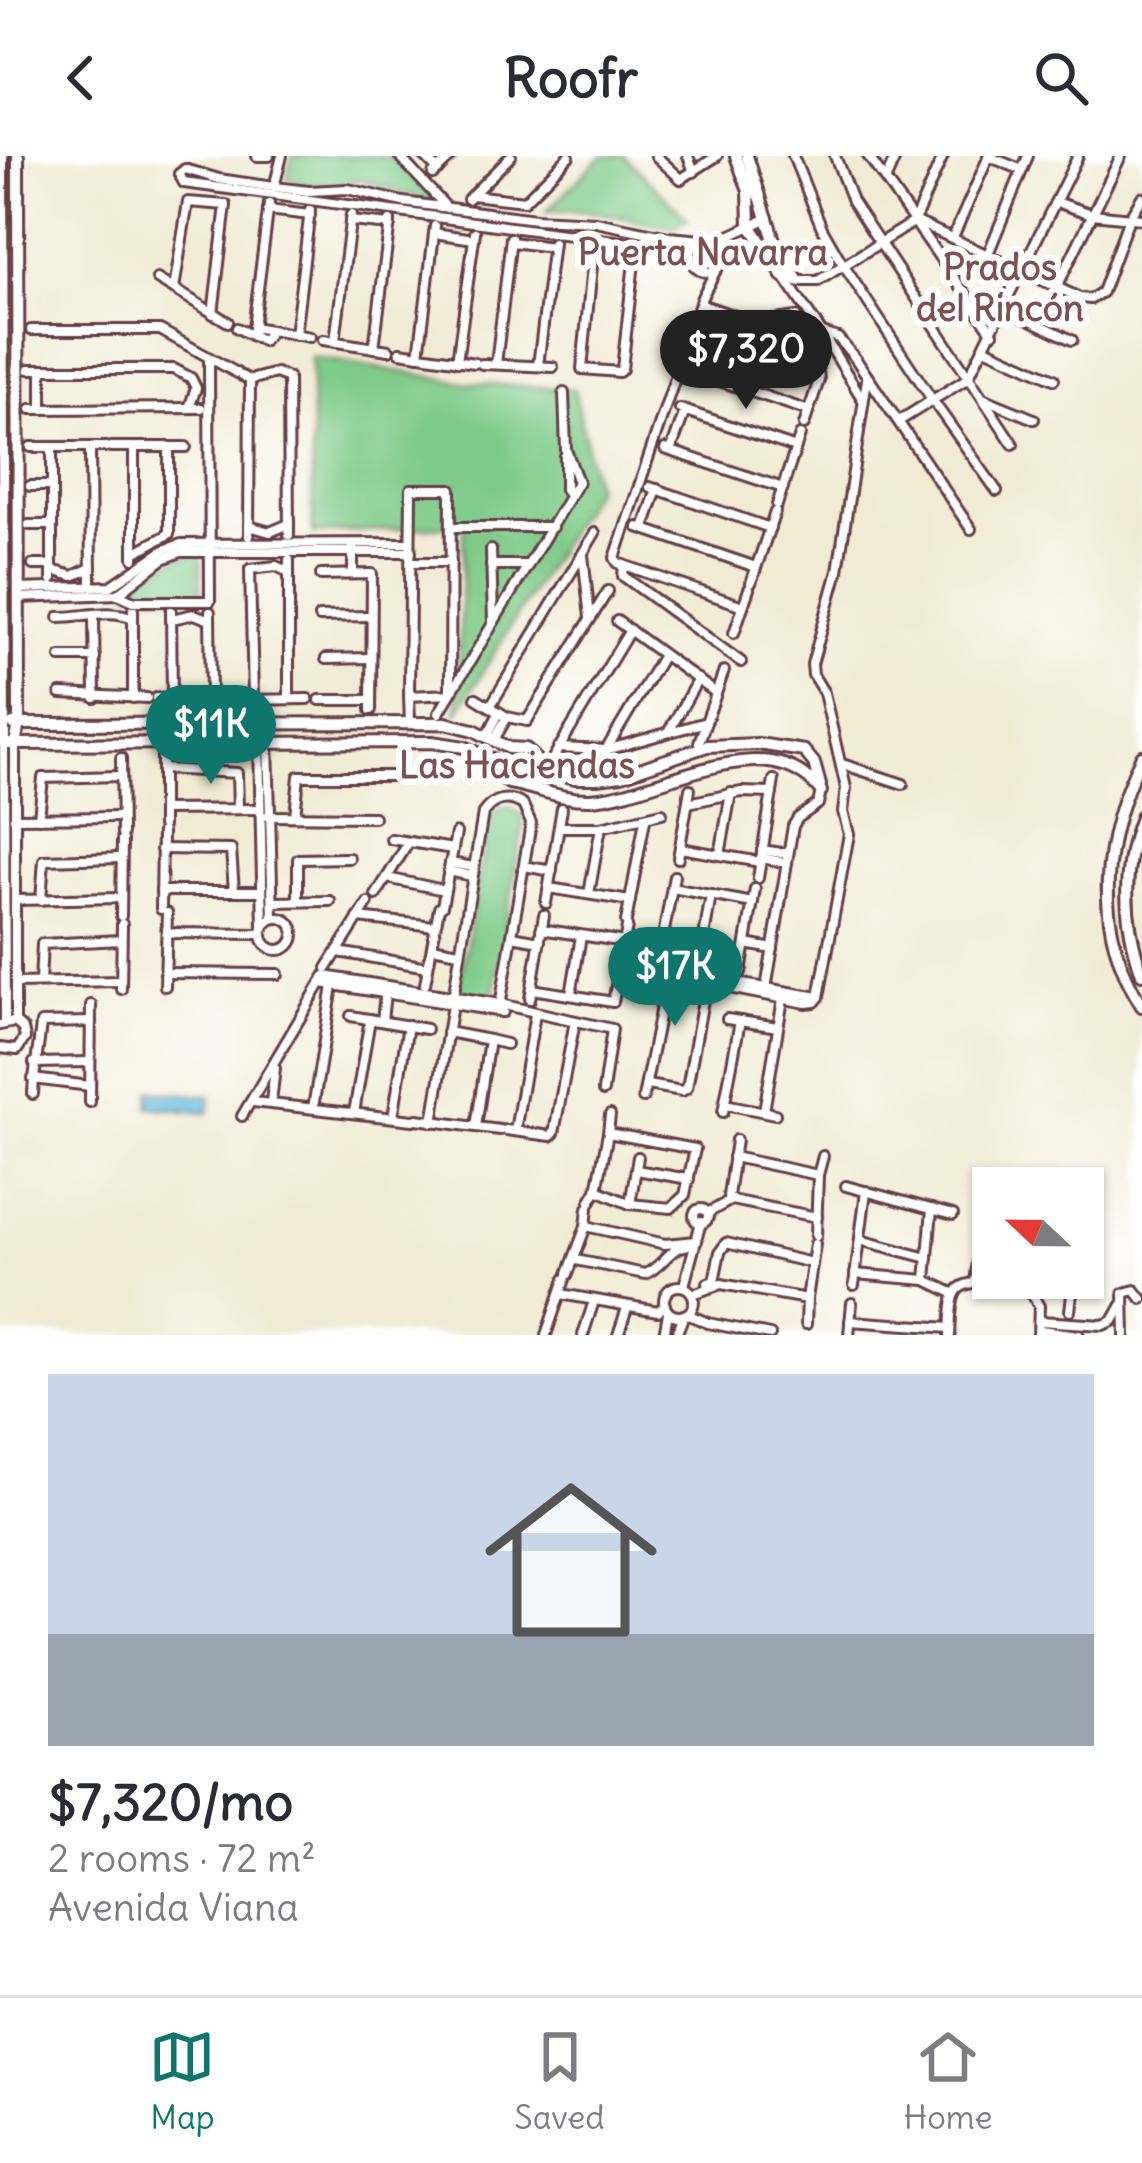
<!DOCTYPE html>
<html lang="en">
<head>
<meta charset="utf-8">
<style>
  :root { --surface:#fff; --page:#f7f7f7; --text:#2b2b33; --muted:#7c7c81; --line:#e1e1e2; --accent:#0f766e }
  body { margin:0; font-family:Delius,sans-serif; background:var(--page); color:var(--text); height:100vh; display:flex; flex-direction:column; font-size:45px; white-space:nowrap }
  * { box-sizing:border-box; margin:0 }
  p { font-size:39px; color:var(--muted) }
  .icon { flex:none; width:66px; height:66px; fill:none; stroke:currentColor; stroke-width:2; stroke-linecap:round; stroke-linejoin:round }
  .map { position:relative; height:1179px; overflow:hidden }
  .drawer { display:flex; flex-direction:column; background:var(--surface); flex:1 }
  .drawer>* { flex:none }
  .needle { width:78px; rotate:292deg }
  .fabs { position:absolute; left:972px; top:1011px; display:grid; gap:24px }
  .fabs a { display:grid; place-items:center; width:132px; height:132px; border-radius:0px; background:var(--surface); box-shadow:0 3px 9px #0004; font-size:60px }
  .price { position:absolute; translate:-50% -102px; padding:0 27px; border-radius:42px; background:var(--accent); color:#fff; font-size:39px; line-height:78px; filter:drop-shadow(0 3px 6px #0008) }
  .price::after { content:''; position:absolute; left:50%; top:72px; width:36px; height:27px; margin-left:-18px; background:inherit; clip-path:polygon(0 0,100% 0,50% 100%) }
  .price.on { background:#222; color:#fff }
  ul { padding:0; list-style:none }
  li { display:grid; align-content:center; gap:24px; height:636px; padding:0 48px }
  li span { display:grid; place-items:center; height:372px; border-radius:0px; color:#555 }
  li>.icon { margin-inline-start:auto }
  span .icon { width:216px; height:216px; fill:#fffc; stroke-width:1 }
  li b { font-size:51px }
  header { display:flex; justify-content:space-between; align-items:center; height:156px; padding:0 48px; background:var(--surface); font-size:54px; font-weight:700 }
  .menu { display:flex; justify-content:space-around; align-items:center; height:168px; border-top:3px solid var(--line); background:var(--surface); font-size:33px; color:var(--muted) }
  .menu a { display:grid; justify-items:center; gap:6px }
  .menu .on { color:var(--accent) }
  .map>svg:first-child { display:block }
</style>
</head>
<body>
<header><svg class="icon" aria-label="back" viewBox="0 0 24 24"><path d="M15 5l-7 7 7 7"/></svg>Roofr<svg class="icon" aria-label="search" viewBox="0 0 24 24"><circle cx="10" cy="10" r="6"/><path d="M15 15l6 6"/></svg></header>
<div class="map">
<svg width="1142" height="1179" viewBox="0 0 1142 1179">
  <rect width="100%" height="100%" fill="#fff"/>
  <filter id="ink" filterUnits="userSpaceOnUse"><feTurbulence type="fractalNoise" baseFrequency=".00833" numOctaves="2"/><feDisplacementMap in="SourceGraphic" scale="24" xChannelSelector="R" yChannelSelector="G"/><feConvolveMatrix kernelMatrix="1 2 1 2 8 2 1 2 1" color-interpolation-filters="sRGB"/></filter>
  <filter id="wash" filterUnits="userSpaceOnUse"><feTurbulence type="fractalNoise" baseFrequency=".004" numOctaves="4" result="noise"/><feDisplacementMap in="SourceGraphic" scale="48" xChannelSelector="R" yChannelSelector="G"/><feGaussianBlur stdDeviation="2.7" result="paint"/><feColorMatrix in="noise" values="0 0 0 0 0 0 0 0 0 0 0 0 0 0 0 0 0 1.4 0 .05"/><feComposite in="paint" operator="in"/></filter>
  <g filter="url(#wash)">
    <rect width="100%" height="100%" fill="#f1ebd4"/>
    <g fill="#7eca88" stroke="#64745a" stroke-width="3">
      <polygon points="292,0 389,0 443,50 363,24 309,30 287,22"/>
      <path d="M602,0H624L688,63L675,72C625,65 600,50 546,56Z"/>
      <polygon points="311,201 468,227 574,233 595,331 457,558 464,369 313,378"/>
      <path d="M201,398V440L130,438C146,414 172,400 201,398Z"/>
      <polygon points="510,651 521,658 523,670 494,838 488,841 461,836 459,831 488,666 499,652"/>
    </g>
    <polygon fill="#57b4d5" stroke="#506a80" stroke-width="3" points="151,935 211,940 209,957 149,951"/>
  </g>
  <g filter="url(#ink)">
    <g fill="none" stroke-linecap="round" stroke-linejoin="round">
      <g stroke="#633e44" stroke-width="14">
        <g id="street">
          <polyline points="257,0 269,0"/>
          <polyline points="399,0 447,52"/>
          <polyline points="424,0 438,14"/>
          <polyline points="656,0 681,23 717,0"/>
          <polyline points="688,0 694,16"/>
          <polyline points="793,0 822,72 842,107 933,245 997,335"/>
          <polyline points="835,0 852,45 1013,288"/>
          <polyline points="868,0 993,177"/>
          <polyline points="988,0 1022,14"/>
          <polyline points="179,18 185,13 219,23 274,31 309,35 348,33 403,46 535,63 596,66 669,81 703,84"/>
          <polyline points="179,18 184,27 652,90 692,106"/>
          <polyline points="433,18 452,0"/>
          <polyline points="886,23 896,0"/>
          <polyline points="274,31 282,0"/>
          <polyline points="472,39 524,45 569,0"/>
          <polyline points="468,43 511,0"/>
          <polyline points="1056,46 1092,58 1142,63"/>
          <polyline points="268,54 310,59"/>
          <polyline points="915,63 943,0"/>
          <polyline points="350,65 390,69"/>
          <polyline points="434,77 474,83"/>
          <polyline points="953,81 989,0"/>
          <circle cx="707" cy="100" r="16"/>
          <polyline points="511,86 552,91"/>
          <polyline points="716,86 768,62"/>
          <polyline points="988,98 1028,0"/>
          <polyline points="634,104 593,100 582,213 619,216 622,213 635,97"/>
          <polyline points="724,104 774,84"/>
          <polyline points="716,114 702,141 615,402 618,407 743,450"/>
          <polyline points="784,121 822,177 838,182 855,202 971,373"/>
          <polyline points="157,123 228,166"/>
          <polyline points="798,125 818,125 915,65 1080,142 1091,143 1102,136 1129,62 1142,41"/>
          <polyline points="1057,131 1121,0"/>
          <polyline points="174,133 188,46 226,49 213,158"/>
          <polyline points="700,148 756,167 796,161"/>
          <polyline points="1006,152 1072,184"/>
          <polyline points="253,171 310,181"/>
          <polyline points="237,172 263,185 270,175"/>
          <polyline points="31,174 160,174 237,217"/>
          <polyline points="822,177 863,244"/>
          <polyline points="295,179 310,54"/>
          <polyline points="252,180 269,48"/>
          <polyline points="323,184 389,194"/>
          <polyline points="335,185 351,59"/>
          <polyline points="374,192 390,65"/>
          <polyline points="985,192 1054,223"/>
          <polyline points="400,196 475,207"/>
          <polyline points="419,199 435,70"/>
          <polyline points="457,205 475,76"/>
          <polyline points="482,208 553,211"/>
          <polyline points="496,208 511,82"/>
          <polyline points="538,210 553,87"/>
          <polyline points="29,213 174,213 191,222 196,232 189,252"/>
          <polyline points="693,216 809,255"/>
          <polyline points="697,217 709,182 713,180 818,215 819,224 804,269"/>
          <polyline points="242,220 250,224 276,217 288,222 289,379"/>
          <polyline points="985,243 1034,263"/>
          <polyline points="31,253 201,252"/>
          <polyline points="42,253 42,213"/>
          <polyline points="680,253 796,292"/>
          <polyline points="899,265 968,222 1078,0"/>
          <polyline points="31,291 106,291"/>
          <polyline points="52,291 52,424"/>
          <polyline points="90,291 91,426"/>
          <polyline points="111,291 186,291"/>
          <polyline points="134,291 134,402"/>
          <polyline points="665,293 783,332"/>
          <polyline points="671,294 685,255"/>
          <polyline points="565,300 565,333 569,339"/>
          <polyline points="30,330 52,330"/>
          <polyline points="650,331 770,372"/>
          <polyline points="777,349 800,279"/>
          <polyline points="29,369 52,369"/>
          <polyline points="249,370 270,376 289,368"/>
          <polyline points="451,371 552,371"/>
          <polyline points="638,371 756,411"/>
          <polyline points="644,372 657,333"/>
          <polyline points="249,380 250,224"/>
          <polyline points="353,390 353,418"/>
          <polyline points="491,394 493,466"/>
          <polyline points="134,397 169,378 169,291"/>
          <polyline points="583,399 590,462"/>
          <polyline points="289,404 289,543"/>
          <polyline points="411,406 451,406"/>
          <polyline points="33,409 52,409"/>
          <polyline points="491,409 528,409"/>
          <polyline points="624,409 623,420 741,506"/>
          <polyline points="52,414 73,420 91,412"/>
          <polyline points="321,419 372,418 371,554"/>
          <polyline points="751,427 775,356"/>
          <polyline points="18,433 111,430 164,394 181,388 410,387"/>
          <polyline points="118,438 134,445 210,445 209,202"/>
          <polyline points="18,442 118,438 163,403 181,396 411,396"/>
          <polyline points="133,454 133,542"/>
          <polyline points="171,455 172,542"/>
          <polyline points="210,456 211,542"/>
          <path d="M59,461C85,461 110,452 133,462"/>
          <polyline points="94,461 95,542"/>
          <polyline points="319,461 371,460"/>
          <polyline points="172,463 194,458 210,464"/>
          <polyline points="617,465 716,537"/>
          <polyline points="734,477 749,433"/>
          <polyline points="61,501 95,501"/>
          <polyline points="326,503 371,502"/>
          <polyline points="61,538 147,542"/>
          <polyline points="409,540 450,538 451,333 411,333 409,540 410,567"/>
          <polyline points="156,542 227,542"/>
          <polyline points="253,542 250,413 276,410 289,416"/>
          <polyline points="476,542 507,561 527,565 608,435"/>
          <polyline points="240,544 308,543"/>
          <polyline points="320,544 371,544"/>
          <polyline points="491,549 595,377"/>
          <polyline points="439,557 578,326 566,294 564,237"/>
          <polyline points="670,573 698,523"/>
          <polyline points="487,580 499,557"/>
          <polyline points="494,584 507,561"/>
          <polyline points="699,586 724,515"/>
          <polyline points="259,587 263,771"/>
          <polyline points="268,587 273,762"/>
          <polyline points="4,588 5,866"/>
          <polyline points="15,588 15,866"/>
          <polyline points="558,592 606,594 706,566"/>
          <polyline points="606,594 663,499"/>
          <polyline points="121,602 122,678"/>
          <polyline points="553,602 630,474"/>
          <polyline points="842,608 903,628"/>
          <polyline points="162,613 237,617 238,652"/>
          <polyline points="688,647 741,636 772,637"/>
          <polyline points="162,654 260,653"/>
          <polyline points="267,660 374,661"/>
          <polyline points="295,660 299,620 398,620"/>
          <polyline points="14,662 121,661"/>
          <polyline points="39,662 43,622 121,620"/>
          <polyline points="162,670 162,599"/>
          <polyline points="561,671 601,671 662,657"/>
          <polyline points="391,683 453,693"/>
          <polyline points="680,692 760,706"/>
          <polyline points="161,693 231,694 234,735"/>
          <polyline points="762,694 788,698"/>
          <polyline points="720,699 731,637"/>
          <polyline points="678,702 690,633"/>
          <polyline points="761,702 787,707"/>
          <polyline points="450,707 474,711"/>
          <polyline points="524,710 552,715"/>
          <polyline points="448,715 472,720"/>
          <polyline points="387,722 444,734"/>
          <polyline points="758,722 774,624"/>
          <polyline points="549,732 630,745"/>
          <polyline points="672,732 753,747"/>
          <polyline points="161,735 260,735"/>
          <polyline points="589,738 601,671"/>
          <polyline points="376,739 409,686"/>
          <polyline points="15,744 121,742"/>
          <polyline points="41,744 44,704 121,702"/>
          <polyline points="298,745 298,703 349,702"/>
          <polyline points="273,746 330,745"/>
          <polyline points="546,747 562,652"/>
          <polyline points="442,750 456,677"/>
          <polyline points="161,753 162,676"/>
          <polyline points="121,760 122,684"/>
          <circle cx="278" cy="778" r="16"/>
          <polyline points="358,762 435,770"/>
          <polyline points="626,766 645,664"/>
          <polyline points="541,773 625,786"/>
          <polyline points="167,777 261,778"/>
          <polyline points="512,780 540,785"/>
          <polyline points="662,786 743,800"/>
          <polyline points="746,788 773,793"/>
          <polyline points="432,791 459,796"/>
          <polyline points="702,793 711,739"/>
          <polyline points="338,796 428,811"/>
          <polyline points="660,797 674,720"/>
          <polyline points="327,812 368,747"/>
          <polyline points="741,816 755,733"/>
          <polyline points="165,817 278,818"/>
          <polyline points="707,822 819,841"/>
          <polyline points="40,826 42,788 121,784"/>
          <polyline points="15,827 121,825"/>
          <polyline points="321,827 503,856"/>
          <polyline points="425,828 439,752"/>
          <polyline points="165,830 167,757"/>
          <polyline points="121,833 122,768"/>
          <polyline points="532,833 613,846 627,771"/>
          <polyline points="571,839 581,780"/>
          <polyline points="765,839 793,670 798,662 818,648 821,635"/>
          <polyline points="530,843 544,759"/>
          <polyline points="351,860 426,873"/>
          <polyline points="727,863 778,871"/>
          <polyline points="382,865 385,837"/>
          <polyline points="0,869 15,866 23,873 25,882 17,894 0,892"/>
          <polyline points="447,876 489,884 476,971 500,974"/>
          <polyline points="489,884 506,888"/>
          <polyline points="34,907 90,906"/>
          <polyline points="33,923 90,930"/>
          <polyline points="647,929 682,935 687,932 707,822"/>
          <path d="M33,938C34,913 39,891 41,867L91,866"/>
          <polyline points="643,942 667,820 806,847 815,846 819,841 849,678 843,656 846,632 824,537 813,519 812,508 838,415 867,223"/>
          <polyline points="90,946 91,849"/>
          <polyline points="253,946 413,964"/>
          <polyline points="271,946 275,912"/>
          <polyline points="725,948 775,958"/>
          <polyline points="313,952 334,824"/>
          <polyline points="764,955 783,843"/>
          <polyline points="723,956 740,865"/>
          <polyline points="354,957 370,863"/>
          <polyline points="242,960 325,820 500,848 612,873 603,935"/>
          <polyline points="393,961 408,869"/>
          <polyline points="417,963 476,971"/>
          <path d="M433,966L483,657C493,643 508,639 523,649L531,667L499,856"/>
          <polyline points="506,974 551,980 554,977 575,865"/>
          <polyline points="515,975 535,858"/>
          <polyline points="608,977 610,959"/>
          <polyline points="733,1001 818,1019"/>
          <polyline points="636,1014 689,1023"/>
          <polyline points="846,1030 953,1059"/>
          <polyline points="986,1042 983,1067 993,1072"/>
          <polyline points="731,1044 728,1040 736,984"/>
          <polyline points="590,1046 597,1034 608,977 695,993 685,1039 671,1052 630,1048 597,1034"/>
          <polyline points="630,1048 638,1001"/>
          <circle cx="701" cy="1060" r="7"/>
          <polyline points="708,1057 731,1044 817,1061"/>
          <polyline points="586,1070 588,1052"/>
          <polyline points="816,1080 818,1019 823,1000"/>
          <polyline points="860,1084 928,1102"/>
          <path d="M576,1104L645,1118C663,1111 668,1092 688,1089"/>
          <polyline points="568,1118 586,1070 665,1088 697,1085"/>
          <polyline points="855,1118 926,1124 955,1138"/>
          <polyline points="926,1124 932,1053"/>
          <polyline points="708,1127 714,1125 720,1096 726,1087 812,1107"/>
          <polyline points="975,1127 983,1067"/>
          <polyline points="854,1129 866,1035"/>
          <polyline points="684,1130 701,1066"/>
          <circle cx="679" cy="1145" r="15"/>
          <polyline points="561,1138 658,1155 665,1149"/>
          <polyline points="693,1138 721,1128 807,1143 815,1088"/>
          <polyline points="1070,1155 1074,1122"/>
          <polyline points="687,1158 708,1167 770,1179"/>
          <polyline points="850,1165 950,1172"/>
          <polyline points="1040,1165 1103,1169 1113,1165 1122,1149"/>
          <polyline points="806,1168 807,1143"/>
          <polyline points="1040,1174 1079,1179"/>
          <polyline points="546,1179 565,1123"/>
          <polyline points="583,1179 594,1145"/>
          <polyline points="618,1179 627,1152"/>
          <polyline points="664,1179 668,1157"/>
          <polyline points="676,1179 684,1159"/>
          <polyline points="849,1179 852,1147"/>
          <path d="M950,1179C951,1168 950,1149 955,1138C965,1116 1016,1132 1032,1138L1039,1150L1038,1179"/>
          <polyline points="1125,1179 1124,1137 1135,1134 1142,1143"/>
        </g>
      </g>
      <g stroke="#633e44" stroke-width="16">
        <g id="secondary">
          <polyline points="2,0 4,588"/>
          <polyline points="736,0 749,35 750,69 783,120 798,125"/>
          <polyline points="747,0 774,84 798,125"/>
          <polyline points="13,568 446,567 474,574 509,592 526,593 534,601 535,613"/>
          <polyline points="9,588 432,586 465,591 498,606"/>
          <polyline points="15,588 19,568 18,0"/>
          <path d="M1142,600C1102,681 1091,770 1142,850"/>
          <path d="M498,606L499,618L509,627C535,631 561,644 590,643C661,639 765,565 821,635"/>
          <polyline points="535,613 575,622 598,622 622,619 707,590 758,588 804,595 814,607 820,629"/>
          <path d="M1142,659C1121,711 1124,766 1142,818"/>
        </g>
      </g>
      <use href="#street" stroke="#fff" stroke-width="8"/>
      <use href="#secondary" stroke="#fff" stroke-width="10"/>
    </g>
  </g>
  <g text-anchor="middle" stroke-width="12" stroke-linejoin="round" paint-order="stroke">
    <g font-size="36" font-weight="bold" fill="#7d5052" stroke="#fff">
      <text x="703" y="109">Puerta Navarra</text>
      <text x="1000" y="124">Prados<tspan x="1000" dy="41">del Rincón</tspan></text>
      <text x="517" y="622">Las Haciendas</text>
    </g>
  </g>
</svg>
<div class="fabs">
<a><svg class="needle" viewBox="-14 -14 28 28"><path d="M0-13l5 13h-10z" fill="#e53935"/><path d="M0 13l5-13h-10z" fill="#7c7c81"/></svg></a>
</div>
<b class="price on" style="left:746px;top:256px">$7,320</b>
<b class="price" style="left:211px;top:631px">$11K</b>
<b class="price" style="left:675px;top:873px">$17K</b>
</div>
<section class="drawer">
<ul>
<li><span style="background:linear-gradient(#c9d6e8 70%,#9aa5b1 0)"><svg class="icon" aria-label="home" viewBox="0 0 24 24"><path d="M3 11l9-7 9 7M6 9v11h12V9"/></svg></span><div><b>$7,320/mo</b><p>2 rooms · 72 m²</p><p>Avenida Viana</p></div></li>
</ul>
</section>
<nav class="menu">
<a class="on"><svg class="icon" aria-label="map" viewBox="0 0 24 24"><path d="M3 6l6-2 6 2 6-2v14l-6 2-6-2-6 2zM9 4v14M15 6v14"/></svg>Map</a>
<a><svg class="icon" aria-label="saved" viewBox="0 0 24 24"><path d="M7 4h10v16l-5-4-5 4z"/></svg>Saved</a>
<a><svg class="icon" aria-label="home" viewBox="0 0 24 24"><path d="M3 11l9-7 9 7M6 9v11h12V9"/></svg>Home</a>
</nav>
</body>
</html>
